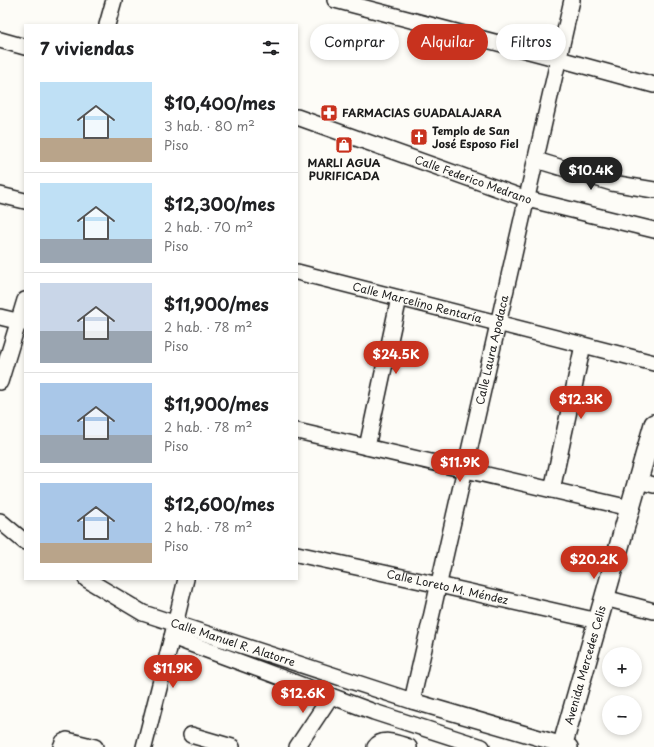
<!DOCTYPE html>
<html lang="es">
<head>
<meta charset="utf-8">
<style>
  :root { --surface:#fff; --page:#f2f2f2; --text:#202124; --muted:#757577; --line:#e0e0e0; --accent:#c8321e }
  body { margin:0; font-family:"Playpen Sans",sans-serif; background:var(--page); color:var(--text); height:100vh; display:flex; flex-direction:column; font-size:15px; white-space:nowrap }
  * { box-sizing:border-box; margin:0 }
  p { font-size:13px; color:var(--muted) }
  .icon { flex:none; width:22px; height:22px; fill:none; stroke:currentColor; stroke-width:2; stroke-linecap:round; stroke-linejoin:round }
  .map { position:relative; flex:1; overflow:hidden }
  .side { position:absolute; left:24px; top:24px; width:274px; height:556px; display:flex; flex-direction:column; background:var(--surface); border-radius:0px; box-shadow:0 2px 6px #0003 }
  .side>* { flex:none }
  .banner { position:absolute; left:310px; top:24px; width:284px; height:36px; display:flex; gap:8px }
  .fabs { position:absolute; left:602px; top:647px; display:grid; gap:8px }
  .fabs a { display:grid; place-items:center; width:40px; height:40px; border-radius:50%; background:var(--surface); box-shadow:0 2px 6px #0003; font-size:20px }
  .price { position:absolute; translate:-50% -34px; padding:0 9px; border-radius:14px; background:var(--accent); color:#fff; font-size:13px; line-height:26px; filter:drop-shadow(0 1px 2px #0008) }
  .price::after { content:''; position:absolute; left:50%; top:24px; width:12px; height:9px; margin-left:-6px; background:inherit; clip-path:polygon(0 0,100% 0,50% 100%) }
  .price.selected { background:#222; color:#fff }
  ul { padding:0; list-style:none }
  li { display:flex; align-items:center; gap:12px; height:100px; padding:0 16px }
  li+li { border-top:1px solid var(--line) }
  li span { display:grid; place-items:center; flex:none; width:112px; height:80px; border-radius:0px; color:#555 }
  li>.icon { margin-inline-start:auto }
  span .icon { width:48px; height:48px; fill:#fffc; stroke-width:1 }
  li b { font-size:17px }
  h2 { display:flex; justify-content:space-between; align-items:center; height:48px; padding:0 16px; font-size:17px }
  .tag { padding:0 14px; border-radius:18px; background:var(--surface); box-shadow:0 2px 6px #0003; font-size:14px; line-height:36px }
  .tag.selected { background:var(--accent); color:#fff }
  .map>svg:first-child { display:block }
</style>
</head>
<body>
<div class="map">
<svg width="654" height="747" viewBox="0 0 654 747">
  <rect width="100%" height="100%" fill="#fdfcf7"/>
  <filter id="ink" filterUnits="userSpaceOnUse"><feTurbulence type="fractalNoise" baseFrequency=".025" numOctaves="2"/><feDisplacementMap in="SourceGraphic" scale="8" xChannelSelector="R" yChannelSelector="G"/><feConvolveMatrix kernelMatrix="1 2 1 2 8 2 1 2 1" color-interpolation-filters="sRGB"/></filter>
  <g filter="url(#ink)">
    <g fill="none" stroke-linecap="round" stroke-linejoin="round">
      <g stroke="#1c1c1c" stroke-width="18">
        <g id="minor">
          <polyline points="335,0 559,59 654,85"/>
          <polyline points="107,25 114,0"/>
          <polyline points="0,40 25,47"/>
          <path id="s1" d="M297,117L527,199L654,230"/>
          <polyline points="536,160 612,183 654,190"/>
          <polyline points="0,195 25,201"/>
          <path id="s2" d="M297,272L654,363"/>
          <polyline points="0,317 25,323"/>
          <polyline points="0,382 25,300"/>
          <polyline points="297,431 630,508"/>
          <polyline points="367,447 399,298"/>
          <polyline points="638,481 654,485"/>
          <polyline points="552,490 583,345"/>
          <polyline points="0,521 25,542"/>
          <path id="s3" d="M297,554L439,585L598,621"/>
          <path id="s4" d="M86,579L143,613L412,701L570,747"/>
          <polyline points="605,598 654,611"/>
          <polyline points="172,637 374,712 482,747"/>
          <path id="s5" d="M412,701L572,0"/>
          <polyline points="191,735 232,747"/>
          <polyline points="61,747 63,742 67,740 95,747"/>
          <polyline points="144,747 172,637 186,579"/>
          <polyline points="297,747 331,696"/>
          <path d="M375,747C383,736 399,744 409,747"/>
        </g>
      </g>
      <g stroke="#1c1c1c" stroke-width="22">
        <g id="major">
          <path id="s6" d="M562,747L654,424"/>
        </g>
      </g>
      <use href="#minor" stroke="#fdfcf7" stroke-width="15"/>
      <use href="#major" stroke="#fdfcf7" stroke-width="19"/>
    </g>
  </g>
  <defs>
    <g id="pharmacy-square" transform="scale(0.9)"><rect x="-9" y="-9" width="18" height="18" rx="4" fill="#c8321e" stroke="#fdfcf7"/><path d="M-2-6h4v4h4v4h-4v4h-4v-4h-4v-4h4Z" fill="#fff"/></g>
    <g id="church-square" transform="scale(0.9)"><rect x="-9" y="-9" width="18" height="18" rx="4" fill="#c8321e" stroke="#fdfcf7"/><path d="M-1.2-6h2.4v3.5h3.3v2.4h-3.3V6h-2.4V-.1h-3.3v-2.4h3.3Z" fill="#fff"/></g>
    <g id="shop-square" transform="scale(0.9)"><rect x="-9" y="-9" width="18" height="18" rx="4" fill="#c8321e" stroke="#fdfcf7"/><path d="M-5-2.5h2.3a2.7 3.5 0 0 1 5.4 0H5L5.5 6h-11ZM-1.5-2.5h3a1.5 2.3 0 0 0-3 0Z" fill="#fff"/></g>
  </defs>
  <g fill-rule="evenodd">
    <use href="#pharmacy-square" x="329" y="113"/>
    <use href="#church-square" x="419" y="137"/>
    <use href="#shop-square" x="344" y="145"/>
  </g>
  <g text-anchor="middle" stroke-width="3" stroke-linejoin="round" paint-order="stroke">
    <g font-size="11" font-weight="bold" fill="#1c1c1c" stroke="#fdfcf7" text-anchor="start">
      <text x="342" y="117">FARMACIAS GUADALAJARA</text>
      <text x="432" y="135">Templo de San<tspan x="432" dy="13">José Esposo Fiel</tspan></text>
      <text x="344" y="167" text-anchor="middle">MARLI AGUA<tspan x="344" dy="13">PURIFICADA</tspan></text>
    </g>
    <g font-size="11" fill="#1c1c1c" stroke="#fdfcf7">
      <text dy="4" stroke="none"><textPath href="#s1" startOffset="187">Calle Federico Medrano</textPath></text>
      <text dy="4" stroke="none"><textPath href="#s2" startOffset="124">Calle Marcelino Rentaría</textPath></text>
      <text dy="4" stroke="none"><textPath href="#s5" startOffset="360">Calle Laura Apodaca</textPath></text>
      <text dy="4" stroke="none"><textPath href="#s3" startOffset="154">Calle Loreto M. Méndez</textPath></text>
      <text dy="4" stroke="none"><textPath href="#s4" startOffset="161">Calle Manuel R. Alatorre</textPath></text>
      <text dy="4" stroke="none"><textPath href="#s6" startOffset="85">Avenida Mercedes Celis</textPath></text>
    </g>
  </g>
</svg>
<div class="fabs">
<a>+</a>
<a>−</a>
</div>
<b class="price selected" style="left:591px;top:191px">$10.4K</b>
<b class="price" style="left:396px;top:375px">$24.5K</b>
<b class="price" style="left:581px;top:420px">$12.3K</b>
<b class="price" style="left:460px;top:483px">$11.9K</b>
<b class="price" style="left:594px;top:580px">$20.2K</b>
<b class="price" style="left:173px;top:689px">$11.9K</b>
<b class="price" style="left:303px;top:714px">$12.6K</b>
<div class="banner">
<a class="tag">Comprar</a>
<a class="tag selected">Alquilar</a>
<a class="tag">Filtros</a>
</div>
<section class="side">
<h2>7 viviendas<svg class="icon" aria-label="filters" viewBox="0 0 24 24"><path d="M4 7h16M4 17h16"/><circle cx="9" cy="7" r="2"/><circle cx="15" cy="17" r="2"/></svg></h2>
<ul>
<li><span style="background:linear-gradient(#bfe0f5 70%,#b9a48a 0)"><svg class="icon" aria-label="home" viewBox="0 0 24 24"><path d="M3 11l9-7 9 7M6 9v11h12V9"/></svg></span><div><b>$10,400/mes</b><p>3 hab. · 80 m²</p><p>Piso</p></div></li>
<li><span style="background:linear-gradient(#bfe0f5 70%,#9aa5b1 0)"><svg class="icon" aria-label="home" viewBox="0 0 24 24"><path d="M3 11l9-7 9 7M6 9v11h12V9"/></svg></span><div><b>$12,300/mes</b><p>2 hab. · 70 m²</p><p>Piso</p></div></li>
<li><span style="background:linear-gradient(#c9d6e8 60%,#9aa5b1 0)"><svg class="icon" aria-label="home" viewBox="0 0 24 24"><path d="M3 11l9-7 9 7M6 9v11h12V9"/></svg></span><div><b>$11,900/mes</b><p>2 hab. · 78 m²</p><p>Piso</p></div></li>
<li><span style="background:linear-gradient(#a9c7e8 65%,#9aa5b1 0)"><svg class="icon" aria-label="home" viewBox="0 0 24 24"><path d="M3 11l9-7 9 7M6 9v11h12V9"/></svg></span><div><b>$11,900/mes</b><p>2 hab. · 78 m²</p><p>Piso</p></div></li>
<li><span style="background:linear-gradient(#a9c7e8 75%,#b9a48a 0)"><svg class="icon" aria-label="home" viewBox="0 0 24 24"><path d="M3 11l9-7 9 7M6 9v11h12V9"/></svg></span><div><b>$12,600/mes</b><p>2 hab. · 78 m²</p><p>Piso</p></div></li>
</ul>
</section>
</div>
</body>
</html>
